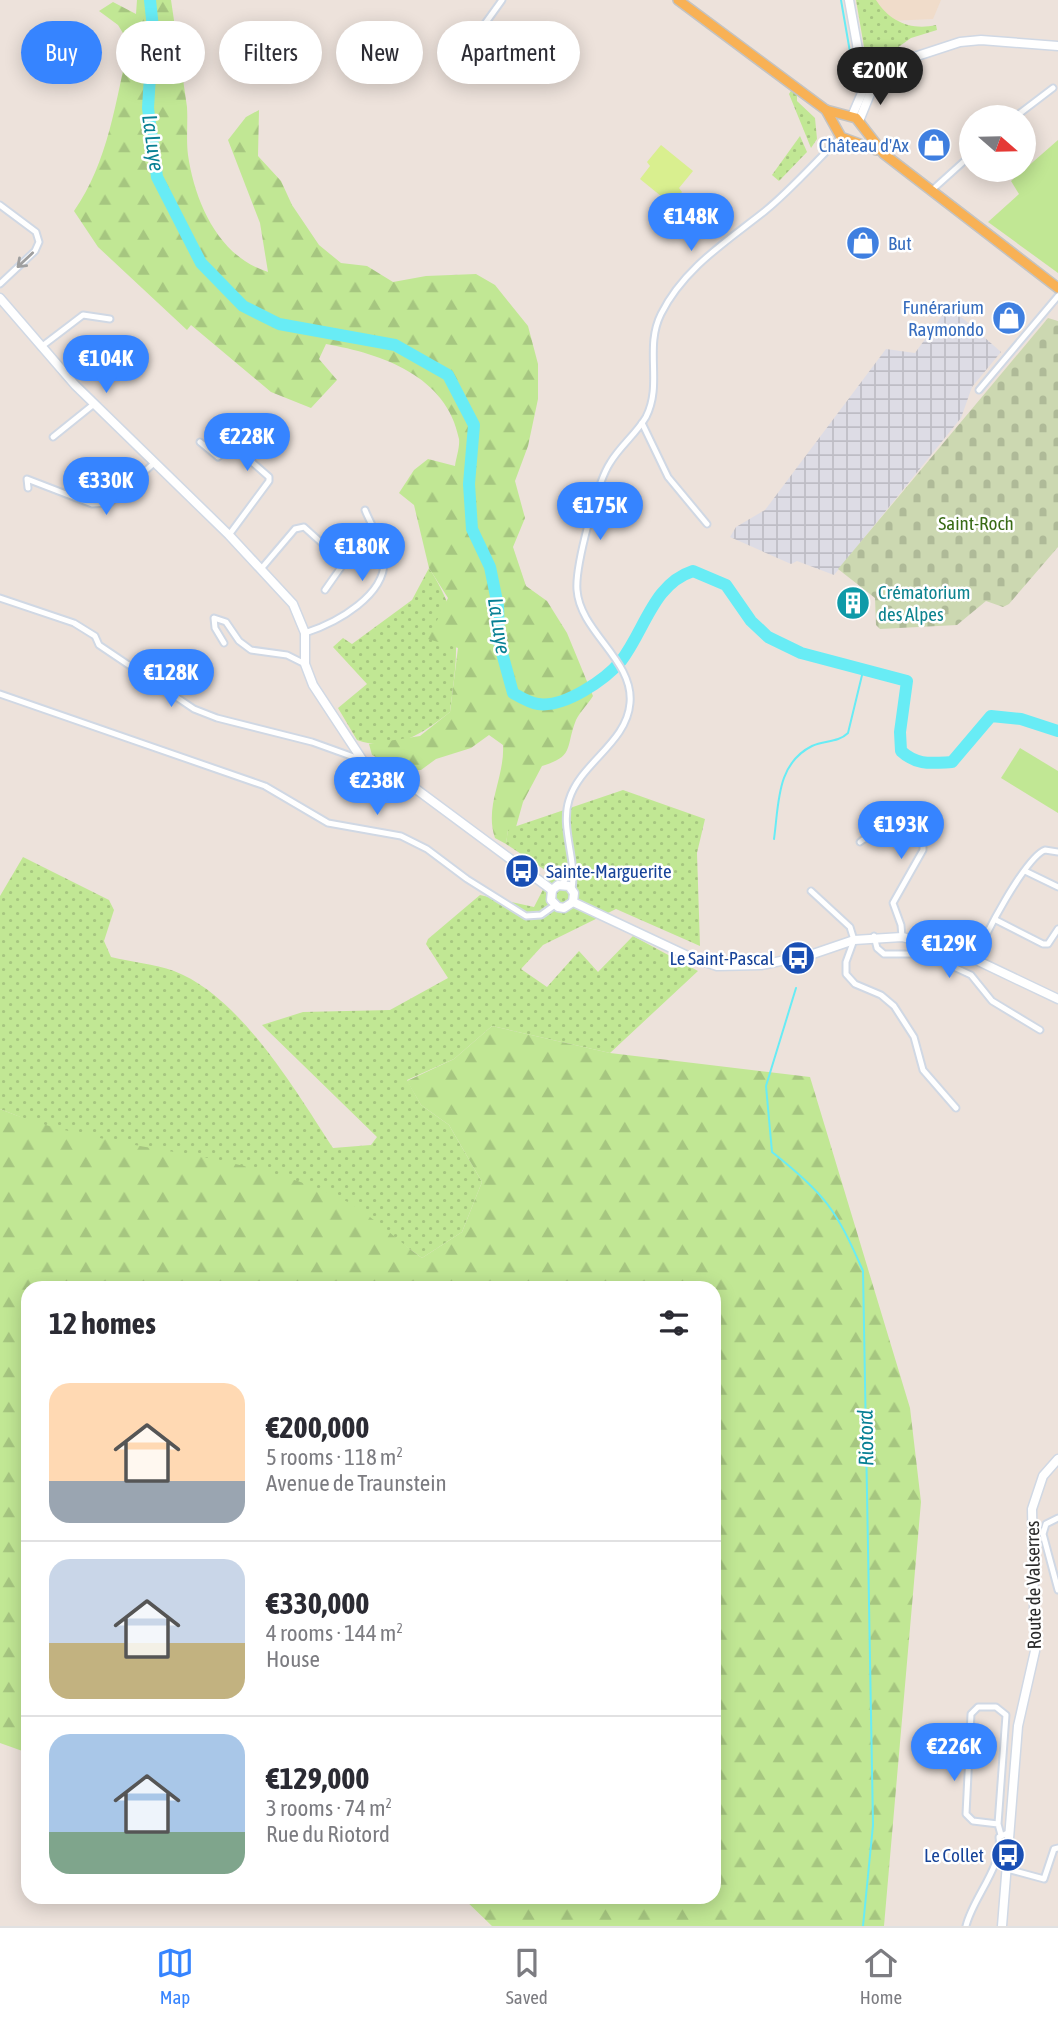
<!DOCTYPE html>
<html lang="en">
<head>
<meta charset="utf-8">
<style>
  :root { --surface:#fff; --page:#f2f2f3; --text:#2b2b33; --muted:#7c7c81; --line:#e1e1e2; --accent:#3684ff }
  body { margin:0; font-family:"Asap Condensed",sans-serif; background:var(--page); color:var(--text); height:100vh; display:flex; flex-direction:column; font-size:26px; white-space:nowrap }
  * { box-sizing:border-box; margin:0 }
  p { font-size:23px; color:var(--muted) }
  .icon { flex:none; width:38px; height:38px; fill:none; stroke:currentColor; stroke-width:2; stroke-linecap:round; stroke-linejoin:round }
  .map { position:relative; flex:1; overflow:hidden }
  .side { position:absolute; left:21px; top:1281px; width:700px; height:623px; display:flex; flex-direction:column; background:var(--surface); border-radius:21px; box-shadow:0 4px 18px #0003 }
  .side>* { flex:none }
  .hud { position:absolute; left:21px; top:21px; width:700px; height:63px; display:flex; gap:14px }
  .needle { width:46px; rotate:110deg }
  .fabs { position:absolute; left:959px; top:105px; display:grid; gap:14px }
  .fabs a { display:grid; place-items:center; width:77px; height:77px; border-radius:50%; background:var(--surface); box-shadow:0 4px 18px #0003; font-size:35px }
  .price { position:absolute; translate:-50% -60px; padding:0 16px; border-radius:24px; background:var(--accent); color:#fff; font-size:23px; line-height:46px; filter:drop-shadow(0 2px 4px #0008) }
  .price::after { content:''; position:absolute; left:50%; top:42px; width:21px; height:16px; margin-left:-10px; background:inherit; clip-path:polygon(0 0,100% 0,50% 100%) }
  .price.selected { background:#222; color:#fff }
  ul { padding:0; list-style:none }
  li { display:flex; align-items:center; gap:21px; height:175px; padding:0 28px }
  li+li { border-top:2px solid var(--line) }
  li span { display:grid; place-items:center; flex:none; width:196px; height:140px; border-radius:21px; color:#555 }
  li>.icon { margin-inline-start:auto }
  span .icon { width:84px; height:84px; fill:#fffc; stroke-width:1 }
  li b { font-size:30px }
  h2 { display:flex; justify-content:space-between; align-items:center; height:84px; padding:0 28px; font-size:30px }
  .pill { padding:0 24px; border-radius:32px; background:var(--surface); box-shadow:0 4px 18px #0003; font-size:24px; line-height:63px }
  .pill.selected { background:var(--accent); color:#fff }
  .dock { display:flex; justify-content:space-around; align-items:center; height:98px; border-top:2px solid var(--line); background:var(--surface); font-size:19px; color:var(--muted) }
  .dock a { display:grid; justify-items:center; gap:4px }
  .dock .selected { color:var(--accent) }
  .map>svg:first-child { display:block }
</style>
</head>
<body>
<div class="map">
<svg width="1058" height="1926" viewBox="0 0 1058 1926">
  <defs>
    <pattern id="industrial-grid" width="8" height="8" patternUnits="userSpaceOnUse" patternTransform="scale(1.75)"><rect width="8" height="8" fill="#dddce5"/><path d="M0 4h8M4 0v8" fill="none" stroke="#bebdc5"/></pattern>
    <pattern id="grass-dots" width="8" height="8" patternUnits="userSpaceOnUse" patternTransform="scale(1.75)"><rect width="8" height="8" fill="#c1e794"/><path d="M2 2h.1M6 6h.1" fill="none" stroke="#a6c680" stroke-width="1.8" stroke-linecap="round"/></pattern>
    <pattern id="forest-firs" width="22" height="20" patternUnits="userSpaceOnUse" patternTransform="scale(1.75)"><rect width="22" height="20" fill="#c1e794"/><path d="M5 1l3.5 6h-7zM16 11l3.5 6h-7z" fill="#a6c680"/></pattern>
    <pattern id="cemetery-stones" width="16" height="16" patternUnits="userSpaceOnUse" patternTransform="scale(1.75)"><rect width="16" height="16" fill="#ccd8b1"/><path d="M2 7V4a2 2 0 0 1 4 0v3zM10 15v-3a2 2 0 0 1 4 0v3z" fill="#afba98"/></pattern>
  </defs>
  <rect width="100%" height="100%" fill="#ede2db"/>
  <polygon fill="url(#industrial-grid)" points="949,306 1001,352 972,387 961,418 834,575 797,561 791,564 730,537 736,527 765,510 886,349 915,353"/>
  <polygon fill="#f0dcca" points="860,0 941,0 933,19 866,22"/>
  <g fill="url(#grass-dots)">
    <path d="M856,0H876C889,21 911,31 936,25L937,30L911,38L883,58H871L864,47Z"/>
    <polygon points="792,89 797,93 797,101 815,118 817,139 811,148 789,94"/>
    <polygon points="800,136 807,152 779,181 772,175"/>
    <path d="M429,568C464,623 458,651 450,712C422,734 394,753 357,740L338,708L367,684L333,647L343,638L352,644L412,600Z"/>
    <path d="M623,790L705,819L697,853L700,946L616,909L543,945L521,969L547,987L579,951L598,972L633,936L698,971L610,1053L492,1026L454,1059L407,1080L421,1105L449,1125L482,1182L462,1232L422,1258L341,1199L43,1126L0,1109V896L23,857L109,900L114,910L104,941L111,957C131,962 154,964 174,971C240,996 295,1090 333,1148L371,1145L377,1137L262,1025L303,1012L390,1010L448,978L426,944L428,939L480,895L534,907L551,874L506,844L508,829Z"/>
  </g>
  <g fill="url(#forest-firs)">
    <path d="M137,0H171C176,35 182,71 187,107C188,122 186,139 188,155C195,203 219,257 268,272L260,223L228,140L246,117L259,110L258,156L281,181L292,205L319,245L341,263L367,266L393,282L426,276L476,274L495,285L528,326L538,364V399L528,446L515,481L525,518L513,547L526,586L547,601L567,633L593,696C588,704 580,712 576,720C565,748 575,756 542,766L523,802L516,827L508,830L506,844L495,838C484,806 505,777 503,745L489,735L471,748L436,759L421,770L404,771L372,755L369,744L420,736L450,712L458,648L428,639L448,598L429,568L414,505L399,493L414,470L428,459L455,466C456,458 460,447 459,439C447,376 382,354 326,344L319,359L337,380L311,408L271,392L191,325L187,330L98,247L74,211C108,163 116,100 129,43L118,25L99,11L113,2L136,14Z"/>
    <path d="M492,1026L610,1053L810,1077L910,1408L921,1502L884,1926H492L462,1897H714V1288H28V1753L0,1743V1109C109,1154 232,1147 340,1198C369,1212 395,1239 422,1258L462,1232L482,1182L449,1125L421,1105L407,1081L454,1059Z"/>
  </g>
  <polygon fill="url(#cemetery-stones)" points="1048,318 1058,321 1058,547 1009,604 1003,607 986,601 957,625 880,629 876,625 875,598 838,569"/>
  <g fill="#c1e794">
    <polygon points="1058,140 1058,273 988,222 1019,194 1011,181"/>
    <polygon points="1020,748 1058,771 1058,813 1001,778"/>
  </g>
  <polygon fill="#d9ef8f" points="661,145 693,171 679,188 682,192 672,205 640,179 650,166 647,162"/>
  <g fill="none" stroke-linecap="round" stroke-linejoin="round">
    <g stroke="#68ecf5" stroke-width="2">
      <polyline points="841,0 850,52"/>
      <path d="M774,839C779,804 776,764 812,746C824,740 838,743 848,733L864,667"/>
      <path d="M796,988L766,1086L772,1152C825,1194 836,1209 863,1271L873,1825L863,1926"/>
    </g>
    <path stroke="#68ecf5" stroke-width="12" d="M150,0L153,28L148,108L157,177L201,263L243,306L279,324L395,345L448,375L474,425L469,484L472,529L490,567L498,606L499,642L513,693C520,697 530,703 538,704C564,708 605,680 621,661C645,630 653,584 693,571L726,585L751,621L768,637L801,653L907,681L900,732L901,751C917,766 932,763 952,762L991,716L1021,719L1058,731"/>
    <g stroke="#d0d8e4" stroke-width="9">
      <g id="street">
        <polyline points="442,46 479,32 502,0"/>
        <polyline points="1015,117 1053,88"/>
        <polyline points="931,191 971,155"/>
        <polyline points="0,205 36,232 39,242 35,251 0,284"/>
        <polyline points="41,347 83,315 110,319"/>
        <polyline points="979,390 1058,296"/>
        <polyline points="642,423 668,477 707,524"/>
        <polyline points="53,437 94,404"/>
        <polyline points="200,442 218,457 230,447 236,448 269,477 269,481 229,535"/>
        <polyline points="28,488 27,479 92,504 110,503 153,464"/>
        <polyline points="261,569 295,529 304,527 344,563 325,590"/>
        <polyline points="0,598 74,623 95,636 99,645 194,709 217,718 312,742 362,760"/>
        <path d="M305,633C336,623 388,595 384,557C382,541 371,525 365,510"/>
        <polyline points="224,643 215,628 214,618 226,622 239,641 251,650 287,655 305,664"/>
        <polyline points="0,694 265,786 328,823 401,836 427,849 467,879 526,916 541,915 555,905"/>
        <path d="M860,842C871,832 912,830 923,840V850L893,903L901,925L902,937"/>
        <polyline points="1025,871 1058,887"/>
        <polyline points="562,884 573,868"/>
        <path d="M572,889C577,859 560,828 569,800C580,763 627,743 630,703C634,660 580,632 577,590C575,567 597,483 610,463C620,446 636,434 646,417C663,384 644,348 661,314C684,268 726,242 765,211C792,189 816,161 841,137"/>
        <polyline points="811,891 850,927 854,940 846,962 846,974 855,984 881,995 894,1006 914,1037 923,1070 956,1108"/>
        <polyline points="996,920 1043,944 1048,944 1058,929"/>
        <polyline points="874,936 877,948 884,954 913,954 943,962 971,975 992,1001 1040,1030"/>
        <path d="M976,959C982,938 1026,857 1045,850L1058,852"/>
        <polyline points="1058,1518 1046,1524 1043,1534 1058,1590"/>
        <polyline points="998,1824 973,1821 966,1814 971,1714 978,1707 996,1707 1006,1715 998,1824 1001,1835"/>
        <polyline points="1007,1869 1044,1879 1054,1849 1058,1848"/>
        <path d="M966,1926C973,1897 1003,1867 999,1837L1010,1832"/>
      </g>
    </g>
    <g stroke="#d0d8e4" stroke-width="11">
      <g id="secondary">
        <polyline points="849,0 862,72"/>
        <polyline points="852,116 862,93 862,72 866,68 905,60 960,42 981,40 1058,46"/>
        <polyline points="859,121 874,84 900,64"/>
        <polyline points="0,298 75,385 229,535 293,604 305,633 305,664 313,685 365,764 416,789 552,890"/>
        <polyline points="552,890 558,885 569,886 574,893 573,902"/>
        <polyline points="552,890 551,900 558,907 564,908 573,902"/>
        <polyline points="573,902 690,957 717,966 761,965 810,955 854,940 902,937 953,949 1058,999"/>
        <polyline points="1002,1926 1018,1726 1035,1651 1032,1509 1043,1476 1058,1459"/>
      </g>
    </g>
    <g stroke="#c3c3c3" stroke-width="12">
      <g id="primary">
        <polyline points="678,0 826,110 841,137 876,150"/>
        <polyline points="826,110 856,118 884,154 1058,288"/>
      </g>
    </g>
    <use href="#street" stroke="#fff" stroke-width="5"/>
    <use href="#secondary" stroke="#fff" stroke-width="8"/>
    <use href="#primary" stroke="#f8b155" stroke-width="9"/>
  </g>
  <defs><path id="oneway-shaft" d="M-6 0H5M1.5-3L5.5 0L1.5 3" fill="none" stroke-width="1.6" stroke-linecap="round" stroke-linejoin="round" transform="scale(1.75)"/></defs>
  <use stroke="#9f9f9f" href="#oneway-shaft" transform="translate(25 260) rotate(137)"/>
  <defs>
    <g id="shop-disc" transform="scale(1.75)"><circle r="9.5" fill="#3f7fe0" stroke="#fff"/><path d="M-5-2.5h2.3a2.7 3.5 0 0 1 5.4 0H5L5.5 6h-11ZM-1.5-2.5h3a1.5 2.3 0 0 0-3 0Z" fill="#fff"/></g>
    <g id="building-disc" transform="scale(1.75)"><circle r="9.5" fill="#0f9aa8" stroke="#fff"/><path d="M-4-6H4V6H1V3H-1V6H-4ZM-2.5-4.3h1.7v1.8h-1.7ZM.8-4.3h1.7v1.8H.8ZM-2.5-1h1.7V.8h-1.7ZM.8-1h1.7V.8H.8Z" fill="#fff"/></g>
    <g id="bus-disc" transform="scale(1.75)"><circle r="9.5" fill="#1a4fb4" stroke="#fff"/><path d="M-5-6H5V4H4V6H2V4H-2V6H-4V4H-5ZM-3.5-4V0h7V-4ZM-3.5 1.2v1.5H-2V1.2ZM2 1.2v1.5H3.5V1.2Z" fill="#fff"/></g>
  </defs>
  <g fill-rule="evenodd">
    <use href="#shop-disc" x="934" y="145"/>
    <use href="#shop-disc" x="863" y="243"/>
    <use href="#shop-disc" x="1009" y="318"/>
    <use href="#building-disc" x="853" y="603"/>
    <use href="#bus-disc" x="522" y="871"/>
    <use href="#bus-disc" x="798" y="958"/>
    <use href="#bus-disc" x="1008" y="1855"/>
  </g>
  <g text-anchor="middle" stroke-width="5" stroke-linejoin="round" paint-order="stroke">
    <g font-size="19" fill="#366cbe" stroke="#fff" text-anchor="end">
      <text x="909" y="152">Château d'Ax</text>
      <text x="888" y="250" text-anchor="start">But</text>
      <text x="984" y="314">Funérarium<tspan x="984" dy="22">Raymondo</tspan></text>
    </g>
    <g font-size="19" fill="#396b16" stroke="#fff">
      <text x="976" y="530">Saint-Roch</text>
    </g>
    <g font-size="19" fill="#0d838f" stroke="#fff" text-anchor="start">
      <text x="878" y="599">Crématorium<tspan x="878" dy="22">des Alpes</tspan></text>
    </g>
    <g font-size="19" fill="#164399" stroke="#fff" text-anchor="end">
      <text x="546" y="878" text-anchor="start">Sainte-Marguerite</text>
      <text x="774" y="965">Le Saint-Pascal</text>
      <text x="984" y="1862">Le Collet</text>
    </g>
    <g font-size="19" fill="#2a2a2a" stroke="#fff">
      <text transform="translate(1033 1585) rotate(-91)" y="7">Route de Valserres</text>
    </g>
    <g font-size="21" font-style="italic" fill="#078094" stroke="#fff">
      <text transform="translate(153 143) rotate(82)" y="7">La Luye</text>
      <text transform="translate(499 626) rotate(81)" y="7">La Luye</text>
      <text transform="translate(866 1438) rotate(-91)" y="7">Riotord</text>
    </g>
  </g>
</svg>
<div class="fabs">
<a><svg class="needle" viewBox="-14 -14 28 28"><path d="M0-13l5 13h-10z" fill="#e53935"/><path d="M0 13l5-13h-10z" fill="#7c7c81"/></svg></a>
</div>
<b class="price selected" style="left:880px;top:107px">€200K</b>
<b class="price" style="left:691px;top:253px">€148K</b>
<b class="price" style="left:106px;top:395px">€104K</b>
<b class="price" style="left:247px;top:473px">€228K</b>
<b class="price" style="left:106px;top:517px">€330K</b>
<b class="price" style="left:600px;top:542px">€175K</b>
<b class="price" style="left:362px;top:583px">€180K</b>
<b class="price" style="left:171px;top:709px">€128K</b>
<b class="price" style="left:377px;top:817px">€238K</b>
<b class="price" style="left:901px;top:861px">€193K</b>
<b class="price" style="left:949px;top:980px">€129K</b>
<b class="price" style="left:954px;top:1783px">€226K</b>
<div class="hud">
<a class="pill selected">Buy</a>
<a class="pill">Rent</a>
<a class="pill">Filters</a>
<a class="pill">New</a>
<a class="pill">Apartment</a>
</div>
<section class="side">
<h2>12 homes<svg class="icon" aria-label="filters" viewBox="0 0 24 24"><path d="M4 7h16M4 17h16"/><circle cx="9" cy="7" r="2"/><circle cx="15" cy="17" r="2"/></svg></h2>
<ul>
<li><span style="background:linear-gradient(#ffd9b3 70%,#9aa5b1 0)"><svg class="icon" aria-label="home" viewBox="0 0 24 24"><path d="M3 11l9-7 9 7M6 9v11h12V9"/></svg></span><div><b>€200,000</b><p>5 rooms · 118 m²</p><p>Avenue de Traunstein</p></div></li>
<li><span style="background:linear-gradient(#c9d6e8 60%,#c2b280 0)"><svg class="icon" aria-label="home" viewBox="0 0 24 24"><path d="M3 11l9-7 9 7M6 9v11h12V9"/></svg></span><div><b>€330,000</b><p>4 rooms · 144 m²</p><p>House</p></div></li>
<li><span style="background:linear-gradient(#a9c7e8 70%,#7fa58c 0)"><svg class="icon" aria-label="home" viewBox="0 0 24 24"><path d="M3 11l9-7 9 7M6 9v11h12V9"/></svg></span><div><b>€129,000</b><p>3 rooms · 74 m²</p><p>Rue du Riotord</p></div></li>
</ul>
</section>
</div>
<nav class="dock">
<a class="selected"><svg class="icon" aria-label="map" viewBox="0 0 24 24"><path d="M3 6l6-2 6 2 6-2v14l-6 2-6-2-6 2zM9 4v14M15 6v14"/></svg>Map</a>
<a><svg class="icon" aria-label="saved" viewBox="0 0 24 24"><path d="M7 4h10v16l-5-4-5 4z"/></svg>Saved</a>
<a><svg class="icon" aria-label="home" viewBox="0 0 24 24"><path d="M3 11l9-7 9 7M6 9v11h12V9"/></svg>Home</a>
</nav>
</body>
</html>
